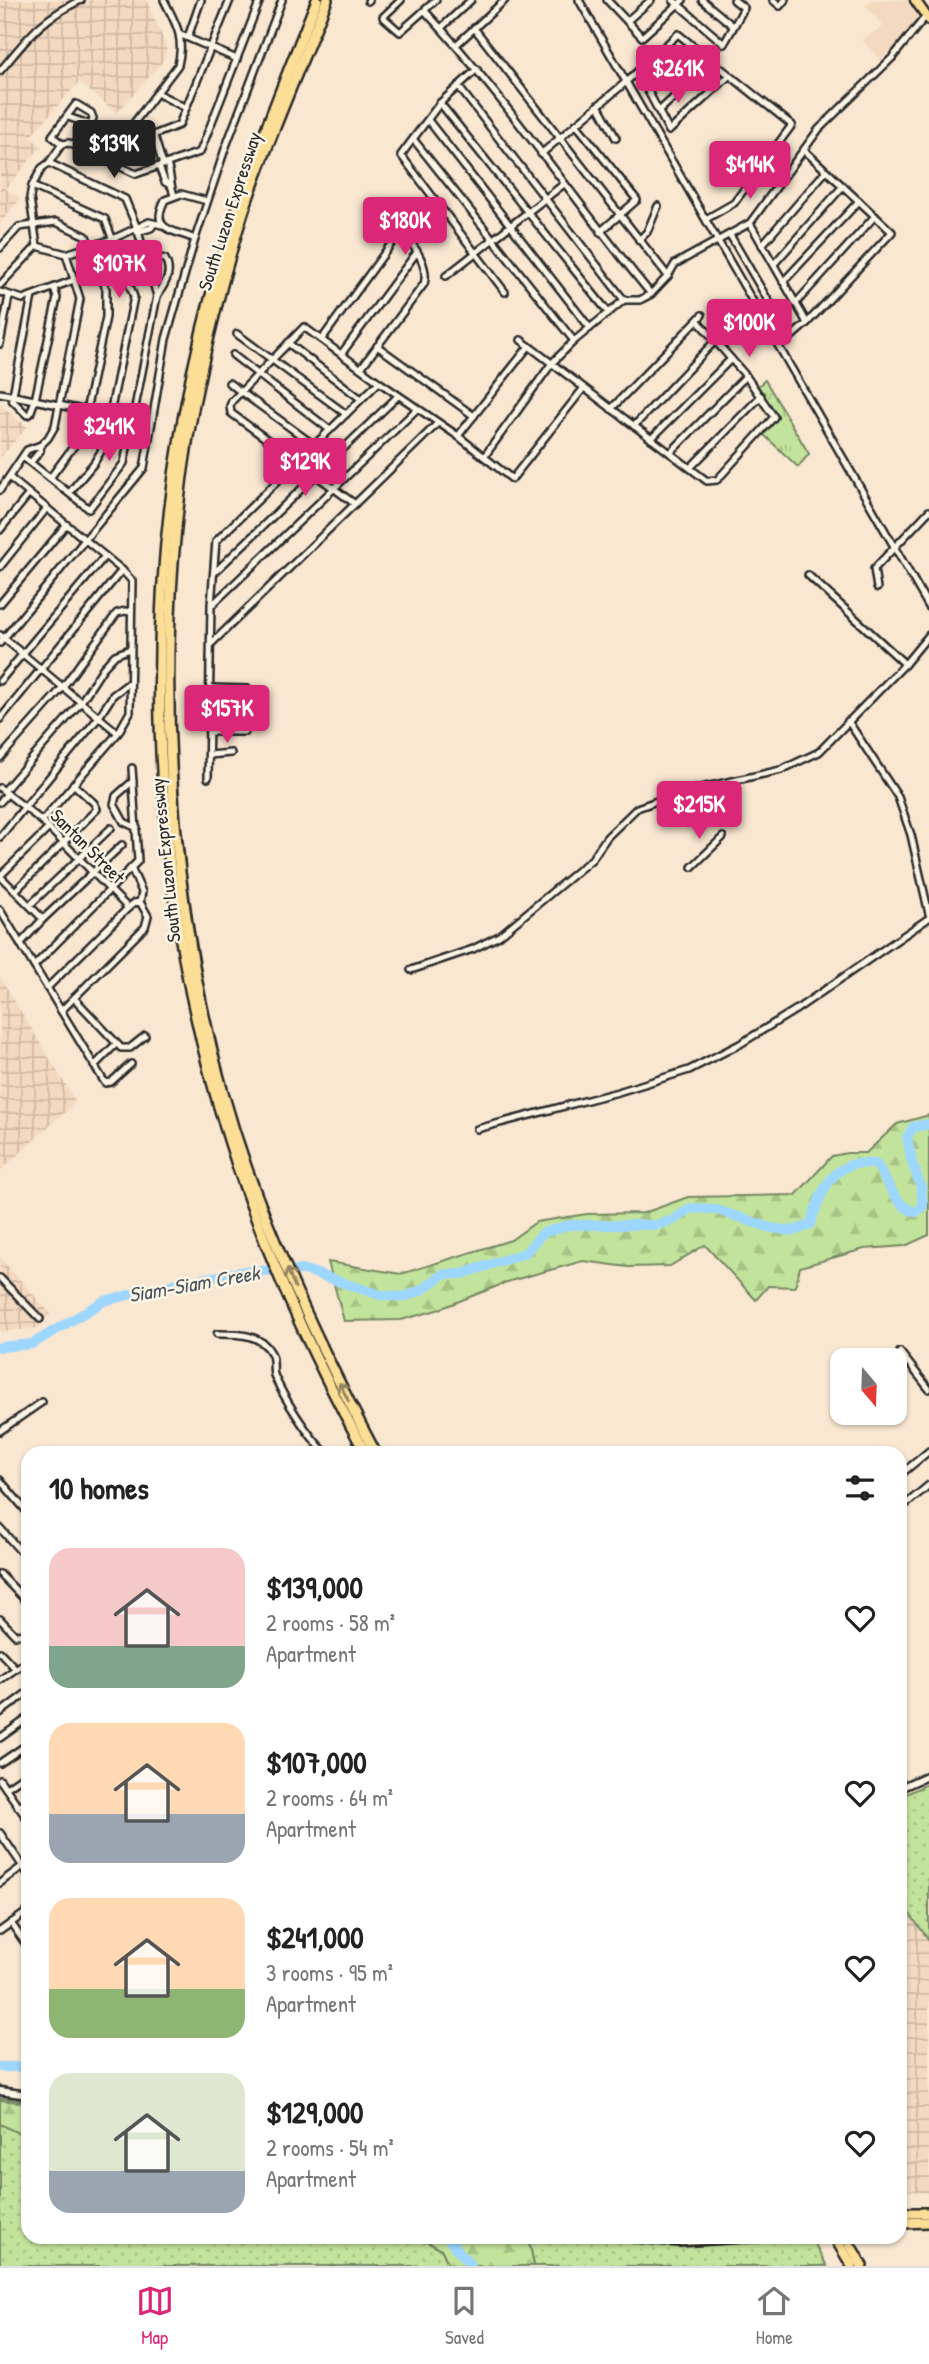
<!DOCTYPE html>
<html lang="en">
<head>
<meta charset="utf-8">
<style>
  :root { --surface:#fff; --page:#f6f6f6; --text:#222; --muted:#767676; --line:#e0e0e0; --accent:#db2777 }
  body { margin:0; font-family:"Patrick Hand",sans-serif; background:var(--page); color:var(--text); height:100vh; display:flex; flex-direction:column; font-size:26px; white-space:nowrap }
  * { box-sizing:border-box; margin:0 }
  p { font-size:23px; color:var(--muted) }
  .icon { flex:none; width:38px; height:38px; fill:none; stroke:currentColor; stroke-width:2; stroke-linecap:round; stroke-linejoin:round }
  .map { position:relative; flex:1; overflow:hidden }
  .side { position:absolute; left:21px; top:1446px; width:886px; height:798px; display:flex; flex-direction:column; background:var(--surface); border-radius:21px; box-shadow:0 2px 5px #0004 }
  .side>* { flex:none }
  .needle { width:46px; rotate:161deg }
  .fabs { position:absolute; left:830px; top:1348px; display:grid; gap:14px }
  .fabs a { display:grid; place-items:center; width:77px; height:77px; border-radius:14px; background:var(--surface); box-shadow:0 2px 5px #0004; font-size:35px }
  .price { position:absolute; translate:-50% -60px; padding:0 16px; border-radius:7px; background:var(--accent); color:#fff; font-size:23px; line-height:46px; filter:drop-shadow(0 2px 4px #0008) }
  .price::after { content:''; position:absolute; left:50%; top:42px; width:21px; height:16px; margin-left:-10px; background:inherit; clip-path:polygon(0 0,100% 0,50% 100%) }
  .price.active { background:#222; color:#fff }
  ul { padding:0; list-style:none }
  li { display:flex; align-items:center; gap:21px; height:175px; padding:0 28px }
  li span { display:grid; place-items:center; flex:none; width:196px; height:140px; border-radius:21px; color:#555 }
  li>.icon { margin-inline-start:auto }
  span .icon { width:84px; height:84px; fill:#fffc; stroke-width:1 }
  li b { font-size:30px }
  h2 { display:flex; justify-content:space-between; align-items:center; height:84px; padding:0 28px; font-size:30px }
  .tab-bar { display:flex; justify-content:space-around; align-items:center; height:98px; border-top:2px solid var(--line); background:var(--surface); font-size:19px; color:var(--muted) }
  .tab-bar a { display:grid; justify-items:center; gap:4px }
  .tab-bar .active { color:var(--accent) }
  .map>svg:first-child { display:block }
</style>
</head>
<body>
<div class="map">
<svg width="929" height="2266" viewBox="0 0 929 2266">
  <defs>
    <pattern id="industrial-grid" width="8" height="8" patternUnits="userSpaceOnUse" patternTransform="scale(1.75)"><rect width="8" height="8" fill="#f3d9c0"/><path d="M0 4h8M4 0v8" fill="none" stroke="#d0baa5"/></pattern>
    <pattern id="grass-dots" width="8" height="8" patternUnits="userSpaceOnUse" patternTransform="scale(1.75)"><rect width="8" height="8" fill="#c2e39b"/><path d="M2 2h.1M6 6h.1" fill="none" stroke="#a7c386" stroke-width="1.8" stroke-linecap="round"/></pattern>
    <pattern id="forest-firs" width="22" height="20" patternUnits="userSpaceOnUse" patternTransform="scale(1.75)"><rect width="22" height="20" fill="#c2e39b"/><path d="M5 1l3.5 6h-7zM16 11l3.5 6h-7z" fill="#a7c386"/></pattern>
    <pattern id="park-tufts" width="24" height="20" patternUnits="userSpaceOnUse" patternTransform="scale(1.75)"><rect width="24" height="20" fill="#c2e39b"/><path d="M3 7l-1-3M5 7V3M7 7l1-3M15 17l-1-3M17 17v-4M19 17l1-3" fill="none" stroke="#a7c386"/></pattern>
  </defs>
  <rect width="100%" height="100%" fill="#f9e7d1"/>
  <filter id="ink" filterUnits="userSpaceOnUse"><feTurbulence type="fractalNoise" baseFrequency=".0143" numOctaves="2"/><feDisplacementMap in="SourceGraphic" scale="14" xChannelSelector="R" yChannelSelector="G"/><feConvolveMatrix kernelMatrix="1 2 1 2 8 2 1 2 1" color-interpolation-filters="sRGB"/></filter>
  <g filter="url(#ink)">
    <polygon fill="#f3d9c0" points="872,0 906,0 919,16 908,32 881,60 862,40 883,26 865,5"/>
    <g fill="url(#industrial-grid)">
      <polygon points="0,0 146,0 166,45 166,54 162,62 117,113 79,82 30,137 41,146 6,189 20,199 0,223"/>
      <polygon points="0,405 27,427 0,458"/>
      <polygon points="0,977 76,1102 0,1171"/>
      <polygon points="0,1258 50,1313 38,1328 0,1332"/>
      <polygon points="900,1901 929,1940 929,2193 900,2190"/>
    </g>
    <g fill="url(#grass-dots)" stroke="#768763" stroke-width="2">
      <polygon points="929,1783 929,1940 900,1901 900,1797"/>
      <polygon points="0,2098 28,2101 28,2236 418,2237 442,2250 449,2266 0,2266"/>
      <polygon points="517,2237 811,2237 827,2266 534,2266 530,2245"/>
    </g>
    <g fill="url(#forest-firs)" stroke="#768763" stroke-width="2">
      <polygon points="929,1115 929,1235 905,1246 864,1249 800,1267 795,1287 768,1286 756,1300 705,1245 670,1266 628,1267 583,1261 510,1281 437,1310 401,1320 344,1321 328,1262 401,1274 511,1240 536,1222 587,1214 644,1213 688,1197 796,1195 832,1156 847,1153 866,1153 897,1124"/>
      <polygon points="0,2100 28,2103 28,2142 20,2134 0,2124"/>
      <polygon points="418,2237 517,2237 530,2245 534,2266 449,2266 442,2250"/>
    </g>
    <polygon fill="url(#park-tufts)" stroke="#768763" stroke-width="2" points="765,380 809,454 798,467 763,434 777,417 758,386"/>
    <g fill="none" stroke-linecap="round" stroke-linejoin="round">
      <g stroke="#9ed7fe" stroke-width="10">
        <path d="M0,1347L32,1344L104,1301L174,1284L246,1271L305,1270L380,1295L404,1297L422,1290L443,1274H462L525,1253L543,1233L569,1225H656L674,1220L690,1208L714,1209L771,1228L793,1231L810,1225C818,1203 824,1177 848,1166C856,1162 868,1164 876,1164C887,1180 896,1208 916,1212L923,1206L921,1188L912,1162L907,1137L913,1127L929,1124"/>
        <polyline points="0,2067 28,2067"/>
        <polyline points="446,2236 471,2266"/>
      </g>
      <g stroke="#2b2b2b" stroke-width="10">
        <g id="minor">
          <polyline points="401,0 383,17 400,32 436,0"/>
          <polyline points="579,0 929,607"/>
          <polyline points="607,0 642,37 683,0"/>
          <polyline points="673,0 724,44 744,8 734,0"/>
          <polyline points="702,0 733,26"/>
          <polyline points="773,0 780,6 785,0"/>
          <polyline points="368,1 369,0"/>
          <path d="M425,11C507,99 574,201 651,294"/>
          <polyline points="627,21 651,0"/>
          <polyline points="441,28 471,0"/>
          <polyline points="474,28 668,276"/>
          <polyline points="181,35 237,59"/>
          <polyline points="188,37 201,0"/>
          <polyline points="456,45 505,0"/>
          <polyline points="477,69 440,103 401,155 505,292"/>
          <path d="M0,71C29,37 39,20 81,0"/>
          <polyline points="638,72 669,131 729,76"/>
          <polyline points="458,86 624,300"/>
          <polyline points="648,91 695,47"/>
          <polyline points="157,93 186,108"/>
          <polyline points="440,103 608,312"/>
          <polyline points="598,105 616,138"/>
          <polyline points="659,111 713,61"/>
          <polyline points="68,117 138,141 179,125 230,0"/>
          <polyline points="428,120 590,328"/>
          <polyline points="576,124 637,200 600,232"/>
          <path d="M124,136L178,65C185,37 176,24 164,0"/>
          <polyline points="154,136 163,165"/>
          <polyline points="414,140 574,341"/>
          <polyline points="62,144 52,136 76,104 91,113 93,118 91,125"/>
          <polyline points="804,150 892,232 807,323"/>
          <polyline points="541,154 626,82 678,34 792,125 734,203 706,219"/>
          <path d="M167,164C171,175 170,185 174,195"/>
          <polyline points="159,167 165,182 170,185"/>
          <polyline points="32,186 105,219 134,297 103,448 94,463 69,493"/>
          <polyline points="137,232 151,228 154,224"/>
          <polyline points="730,235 790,338 807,323 750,223"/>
          <path d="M195,239C174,230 149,231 165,200L181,194L207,201"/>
          <polyline points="639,240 647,232 658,206"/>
          <polyline points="762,245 826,171"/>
          <polyline points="37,246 30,198 32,186 42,168 49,163 62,144 69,143 136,174 200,152 260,0"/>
          <polyline points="0,248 19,227 56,222 86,236 106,289 106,317 86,411 76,443 50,478"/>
          <path d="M145,256L165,259C173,273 165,284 157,296"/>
          <polyline points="774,264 843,186"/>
          <polyline points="446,276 564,184"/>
          <polyline points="783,282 859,201"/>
          <polyline points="0,285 37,246 66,254 113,239 149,222 162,225"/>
          <polyline points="0,292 23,299 74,280"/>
          <polyline points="32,296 12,400 27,415 30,414 35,400 57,298 54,288"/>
          <polyline points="796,303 875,216"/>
          <polyline points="237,334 346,414"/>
          <path d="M322,339L394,240L404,236C416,246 429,268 424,284L361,368"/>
          <polyline points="521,340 707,481 717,480 774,417 746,376 698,321"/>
          <polyline points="288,343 361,399"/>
          <polyline points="0,344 9,296"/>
          <polyline points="377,346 474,416"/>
          <polyline points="342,353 417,252"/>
          <polyline points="233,355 330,430"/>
          <polyline points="229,383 314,445"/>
          <polyline points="0,393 132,420"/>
          <polyline points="611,409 702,315"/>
          <polyline points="634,426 715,341"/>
          <polyline points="458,436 529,346"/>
          <polyline points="651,439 731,359"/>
          <polyline points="670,453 746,376"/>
          <polyline points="23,457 89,509 124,463 157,296 137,228 125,199 49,163"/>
          <polyline points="484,457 552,363 574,341 624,300 640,300 651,294 668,276 675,264 750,223 819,129 892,58 926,16"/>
          <polyline points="31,462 40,451 41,445"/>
          <polyline points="690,468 761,396"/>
          <polyline points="10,478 122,570 132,581 130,712 118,733 42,821"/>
          <polyline points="0,490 27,450 41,445 48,438 55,426 80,299 66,254"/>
          <polyline points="355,504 231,413 230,406 232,401 304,327 379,382 458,436 512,479 583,389"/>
          <polyline points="0,530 29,494"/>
          <polyline points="0,567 47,508"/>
          <polyline points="214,573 398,396"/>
          <polyline points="808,575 905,664"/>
          <polyline points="877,588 874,569 929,511"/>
          <polyline points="0,604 66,525"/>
          <polyline points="212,605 417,409"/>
          <polyline points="0,635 118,733"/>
          <polyline points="0,643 144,468 166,339 195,239 225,149 282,0"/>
          <polyline points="212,643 438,423"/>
          <polyline points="0,681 105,556"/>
          <polyline points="210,688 249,689"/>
          <polyline points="209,712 262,711"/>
          <polyline points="0,719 122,570"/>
          <polyline points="848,721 898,797 911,835 929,914"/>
          <polyline points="209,732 245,732"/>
          <polyline points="209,755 231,753"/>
          <polyline points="0,758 63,687 117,613 125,611 130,612"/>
          <polyline points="208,778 211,605 216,541 379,382"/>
          <polyline points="133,781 116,796 114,804 124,822 137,828"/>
          <polyline points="0,788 42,821 128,908"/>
          <polyline points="4,791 81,702 103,668 115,655 130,649"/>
          <polyline points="0,802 7,794"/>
          <polyline points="0,837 99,717 113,695 129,683"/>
          <polyline points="692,867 723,837"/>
          <polyline points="131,868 142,892 140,902"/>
          <polyline points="1,875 49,828"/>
          <polyline points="0,876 43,919 20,944"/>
          <polyline points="16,890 97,809 94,803 73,784"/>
          <polyline points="30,905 111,828"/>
          <polyline points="0,910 105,1083 111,1082 131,1064"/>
          <polyline points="43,919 122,845"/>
          <polyline points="34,966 138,861 132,768"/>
          <polyline points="411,970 473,949 499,936 592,859 607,837 637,808 679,793 781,770 819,752 905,664 929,635"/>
          <polyline points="47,988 128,908 134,903 140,902 148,916 145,927 61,1011"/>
          <polyline points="74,998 121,1048 130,1048 145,1036"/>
          <polyline points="94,1066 116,1044"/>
          <polyline points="477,1129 618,1092 689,1070 740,1044 797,1009 929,918"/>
          <polyline points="0,1278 40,1319"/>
          <path d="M217,1334C237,1334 261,1333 271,1353C275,1360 272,1368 274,1375C283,1397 308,1436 325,1452"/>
          <polyline points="900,1352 929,1389"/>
          <polyline points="0,1431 42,1402"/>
          <polyline points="900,1475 929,1451"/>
          <polyline points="0,1480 28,1513"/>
          <polyline points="900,1509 929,1485"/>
          <polyline points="0,1528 28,1560"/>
          <polyline points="0,1574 28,1603"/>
          <polyline points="0,1619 15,1635 28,1634"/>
          <polyline points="0,1652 16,1669"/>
          <polyline points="0,1680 28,1660"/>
          <polyline points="0,1713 28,1692"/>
          <polyline points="0,1738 28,1718"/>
          <polyline points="0,1763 28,1744"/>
          <polyline points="0,1780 28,1820"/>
          <polyline points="6,1788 28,1773"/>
          <polyline points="18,1807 28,1800"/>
          <polyline points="0,1833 28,1874"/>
          <polyline points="0,1883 28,1862"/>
          <polyline points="11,1923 28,1947"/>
          <polyline points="0,1931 28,1911"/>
        </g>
      </g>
      <g stroke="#2b2b2b" stroke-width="11">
        <g id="tertiary">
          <polyline points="900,1788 929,1775"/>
          <polyline points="0,2091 28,2095"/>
        </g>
      </g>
      <g stroke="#2b2b2b" stroke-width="13">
        <polyline id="trunk" points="915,0 929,20"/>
      </g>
      <g stroke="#2b2b2b" stroke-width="14">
        <g id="motorway">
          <path d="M317,0C273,108 230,216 202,330C137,594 147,880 229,1140C263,1249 310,1352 365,1452"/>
          <path d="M327,0C300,66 272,131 248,198C229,252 215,310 202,366C145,614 162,929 247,1169C282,1267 327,1361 375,1452"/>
          <polyline points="900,2213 929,2213"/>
          <polyline points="900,2223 929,2222"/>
          <polyline points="629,2236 679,2241 761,2236"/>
          <polyline points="834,2236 852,2266"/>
          <polyline points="845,2236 862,2266"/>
        </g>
      </g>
      <use href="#minor" stroke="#fcf5e5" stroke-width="5"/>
      <use href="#tertiary" stroke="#fcf5e5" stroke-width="6"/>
      <use href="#trunk" stroke="#fcde96" stroke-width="8"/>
      <use href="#motorway" stroke="#fcde96" stroke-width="9"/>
    </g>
    <defs><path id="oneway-shaft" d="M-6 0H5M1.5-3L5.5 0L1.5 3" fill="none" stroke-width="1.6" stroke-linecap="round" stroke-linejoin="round" transform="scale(1.75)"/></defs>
    <g stroke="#948460">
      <use href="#oneway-shaft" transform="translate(291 1278) rotate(-113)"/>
      <use href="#oneway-shaft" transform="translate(344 1392) rotate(-117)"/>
    </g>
  </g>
  <g text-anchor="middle" stroke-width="5" stroke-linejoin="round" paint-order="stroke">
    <g font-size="19" fill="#2b2b2b" stroke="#fcf5e5">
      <text transform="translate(229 211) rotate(-72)" y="7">South Luzon Expressway</text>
      <text transform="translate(88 846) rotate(45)" y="7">Santan Street</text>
      <text transform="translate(165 860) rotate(-96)" y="7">South Luzon Expressway</text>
    </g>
    <g font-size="21" font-style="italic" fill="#485660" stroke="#fcf5e5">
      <text transform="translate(194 1284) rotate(-10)" y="7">Siam-Siam Creek</text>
    </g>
  </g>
</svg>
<div class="fabs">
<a><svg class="needle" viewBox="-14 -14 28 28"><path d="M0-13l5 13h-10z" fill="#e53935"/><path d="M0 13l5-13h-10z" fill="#767676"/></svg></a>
</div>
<b class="price" style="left:678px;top:105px">$261K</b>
<b class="price active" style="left:114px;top:180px">$139K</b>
<b class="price" style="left:750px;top:201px">$414K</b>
<b class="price" style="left:405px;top:257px">$180K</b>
<b class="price" style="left:119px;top:300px">$107K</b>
<b class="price" style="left:749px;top:359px">$100K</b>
<b class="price" style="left:109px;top:463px">$241K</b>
<b class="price" style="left:305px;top:498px">$129K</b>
<b class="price" style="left:227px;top:745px">$157K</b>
<b class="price" style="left:699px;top:841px">$215K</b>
<section class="side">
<h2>10 homes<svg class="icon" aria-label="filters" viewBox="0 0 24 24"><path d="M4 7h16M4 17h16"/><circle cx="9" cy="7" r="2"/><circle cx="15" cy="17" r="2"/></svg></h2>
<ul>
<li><span style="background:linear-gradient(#f6c9c9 70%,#7fa58c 0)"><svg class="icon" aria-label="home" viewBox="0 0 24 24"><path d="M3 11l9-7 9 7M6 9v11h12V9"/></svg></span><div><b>$139,000</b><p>2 rooms · 58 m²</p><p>Apartment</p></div><svg class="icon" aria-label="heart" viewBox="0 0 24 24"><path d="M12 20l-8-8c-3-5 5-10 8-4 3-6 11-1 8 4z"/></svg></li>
<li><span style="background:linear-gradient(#ffd9b3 65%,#9aa5b1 0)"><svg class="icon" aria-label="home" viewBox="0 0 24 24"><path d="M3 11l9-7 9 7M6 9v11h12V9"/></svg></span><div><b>$107,000</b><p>2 rooms · 64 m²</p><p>Apartment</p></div><svg class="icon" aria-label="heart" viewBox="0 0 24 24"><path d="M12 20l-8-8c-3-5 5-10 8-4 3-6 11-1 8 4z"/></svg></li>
<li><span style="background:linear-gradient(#ffd9b3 65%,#8fb573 0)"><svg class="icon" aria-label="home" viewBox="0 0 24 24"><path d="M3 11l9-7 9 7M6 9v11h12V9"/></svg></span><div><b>$241,000</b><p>3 rooms · 95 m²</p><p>Apartment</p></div><svg class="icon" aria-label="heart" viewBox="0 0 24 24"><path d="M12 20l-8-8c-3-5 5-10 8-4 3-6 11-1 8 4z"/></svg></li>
<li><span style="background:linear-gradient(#dfe7d0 70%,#9aa5b1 0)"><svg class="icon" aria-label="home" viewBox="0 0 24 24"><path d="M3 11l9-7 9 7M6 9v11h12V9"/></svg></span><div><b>$129,000</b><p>2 rooms · 54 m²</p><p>Apartment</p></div><svg class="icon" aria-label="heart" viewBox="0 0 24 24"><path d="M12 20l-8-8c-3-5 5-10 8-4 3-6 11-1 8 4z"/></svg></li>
</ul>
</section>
</div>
<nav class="tab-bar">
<a class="active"><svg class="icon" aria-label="map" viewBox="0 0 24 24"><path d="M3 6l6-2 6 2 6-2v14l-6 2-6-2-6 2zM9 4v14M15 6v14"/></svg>Map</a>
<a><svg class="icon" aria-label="saved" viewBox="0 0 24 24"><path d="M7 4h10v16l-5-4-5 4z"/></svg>Saved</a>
<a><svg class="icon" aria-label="home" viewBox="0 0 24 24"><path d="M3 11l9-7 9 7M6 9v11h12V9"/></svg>Home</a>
</nav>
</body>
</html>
